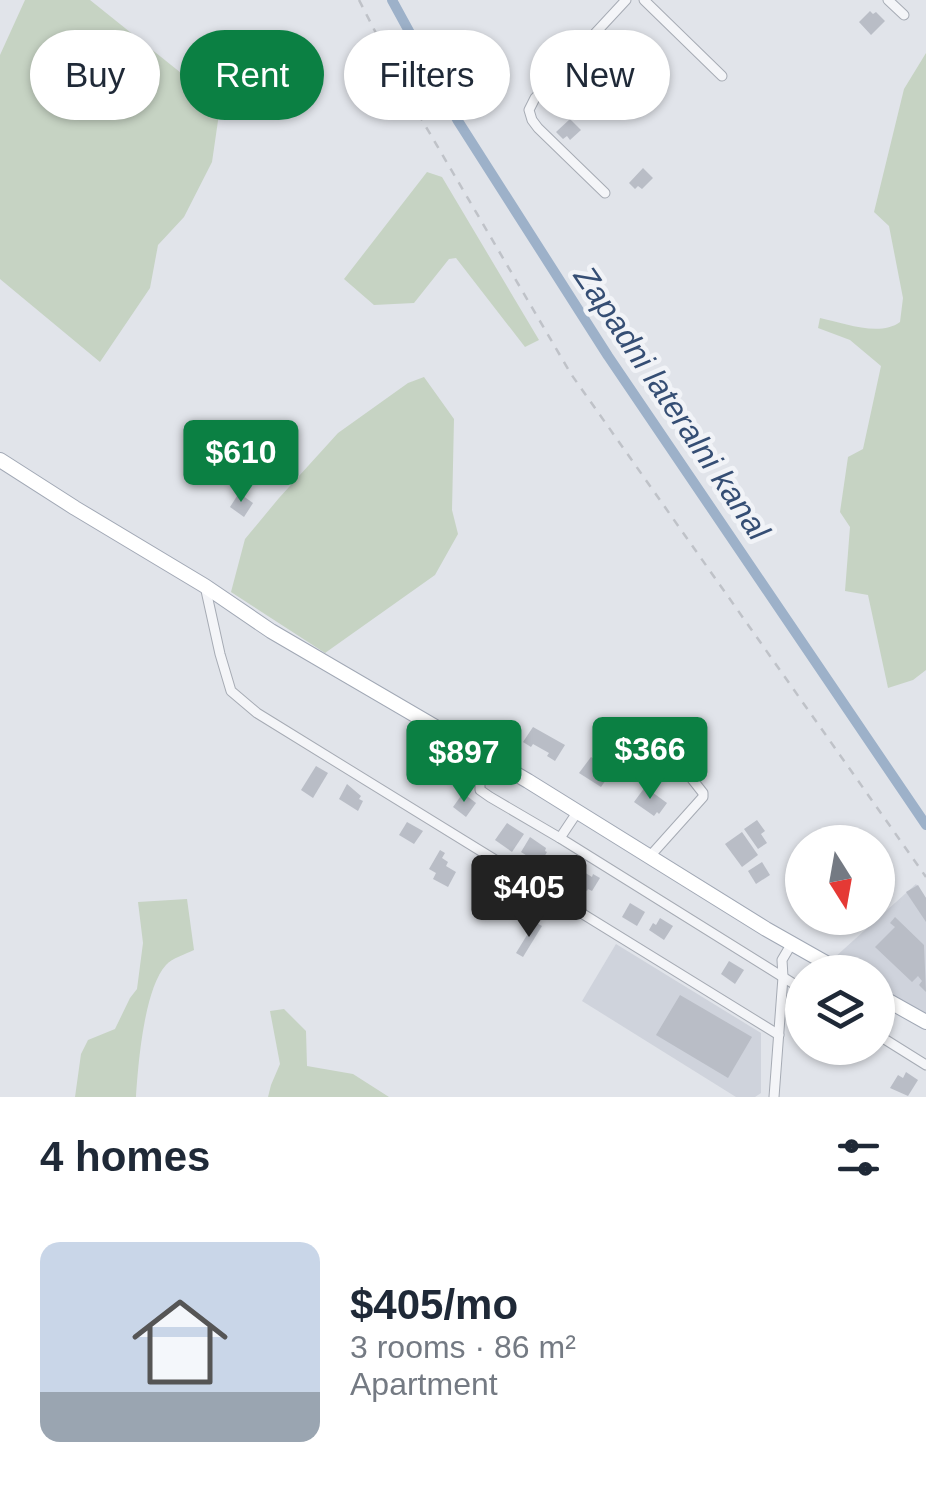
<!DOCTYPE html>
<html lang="en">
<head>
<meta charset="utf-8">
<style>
  :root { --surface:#fff; --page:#f2f2f3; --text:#1f2937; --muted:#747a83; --accent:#0b8043 }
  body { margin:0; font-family:Helvetica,sans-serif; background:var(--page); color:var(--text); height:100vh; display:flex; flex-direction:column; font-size:38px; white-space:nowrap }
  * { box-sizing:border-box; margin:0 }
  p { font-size:32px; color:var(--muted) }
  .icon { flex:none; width:55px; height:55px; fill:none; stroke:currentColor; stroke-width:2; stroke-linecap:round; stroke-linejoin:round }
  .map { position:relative; height:1097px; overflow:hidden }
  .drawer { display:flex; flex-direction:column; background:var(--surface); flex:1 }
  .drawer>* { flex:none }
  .top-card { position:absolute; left:30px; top:30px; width:868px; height:90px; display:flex; gap:20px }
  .needle { width:65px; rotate:169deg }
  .tools { position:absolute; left:785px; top:825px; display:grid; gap:20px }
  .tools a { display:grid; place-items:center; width:110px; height:110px; border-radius:50%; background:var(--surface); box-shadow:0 2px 8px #0004; font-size:50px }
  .price { position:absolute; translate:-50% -85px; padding:0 22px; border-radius:10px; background:var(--accent); color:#fff; font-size:32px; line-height:65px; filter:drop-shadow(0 2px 5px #0008) }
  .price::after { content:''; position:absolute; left:50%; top:60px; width:30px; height:22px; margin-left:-15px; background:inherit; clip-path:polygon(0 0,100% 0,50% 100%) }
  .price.on { background:#222; color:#fff }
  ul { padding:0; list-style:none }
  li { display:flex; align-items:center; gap:30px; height:250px; padding:0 40px }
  li span { display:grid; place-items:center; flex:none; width:280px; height:200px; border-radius:20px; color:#555 }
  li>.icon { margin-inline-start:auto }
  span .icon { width:120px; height:120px; fill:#fffc; stroke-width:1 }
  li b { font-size:42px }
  h2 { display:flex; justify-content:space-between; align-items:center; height:120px; padding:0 40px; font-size:42px }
  .tag { padding:0 35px; border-radius:45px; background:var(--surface); box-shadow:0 2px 8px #0004; font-size:35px; line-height:90px }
  .tag.on { background:var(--accent); color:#fff }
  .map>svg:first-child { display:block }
</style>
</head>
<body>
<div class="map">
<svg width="926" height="1097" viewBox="0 0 926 1097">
  <rect width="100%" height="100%" fill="#e1e4ea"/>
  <g fill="#cfd3dc">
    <polygon points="916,884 926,898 926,1016 878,986 878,972 857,972 834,958"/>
    <polygon points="616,944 761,1033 761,1093 755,1097 736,1097 582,1001"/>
  </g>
  <g fill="#c6d3c3">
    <polygon points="25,0 90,0 191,81 220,107 212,162 184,217 158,245 150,288 100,362 0,279 0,55"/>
    <path d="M926,53V670L913,680L888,688L868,595L845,591L850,527L840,512L848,457L863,449L881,366L850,340L818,328L820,318C843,323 880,337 900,322L903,298L889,226L874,212L904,89Z"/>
    <polygon points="427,172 442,177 539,340 525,347 456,258 449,259 414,303 374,305 344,279"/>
    <polygon points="424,377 454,419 452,510 458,534 435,575 325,653 231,592 245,539 279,498 338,433 408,383"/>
    <path d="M187,899L194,950C186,954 172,958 166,965C144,989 138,1065 136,1097H75L81,1054L88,1040L115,1029L130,998L137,989L143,943L138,902Z"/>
    <polygon points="284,1009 306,1031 307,1066 353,1074 389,1097 268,1097 271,1085 280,1064 270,1011"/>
  </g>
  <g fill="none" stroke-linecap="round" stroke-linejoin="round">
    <polyline stroke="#9db1c9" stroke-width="10" points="392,0 458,121 608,356 926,825"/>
  </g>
  <g fill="#b9bdc6">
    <polygon points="870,11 873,14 876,12 885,21 871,35 859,22"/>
    <polygon points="570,119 581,130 570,140 567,136 563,139 556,132"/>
    <polygon points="643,168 653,178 642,189 638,186 635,189 629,183"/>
    <polygon points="239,493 253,503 244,517 230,507"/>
    <polygon points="533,727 565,745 555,761 547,756 549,753 533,744 531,747 523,742"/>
    <polygon points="693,737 701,750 685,760 677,747"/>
    <polygon points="591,757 612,771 601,787 579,773"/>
    <polygon points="316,766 328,773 313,798 301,790"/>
    <polygon points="347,784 361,796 359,799 363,801 358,811 339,799"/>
    <polygon points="645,787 667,803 659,814 657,812 654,816 634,802"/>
    <polygon points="463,793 476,803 466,817 453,807"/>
    <polygon points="757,820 765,831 761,834 767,843 758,849 744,829"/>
    <polygon points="407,822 423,831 414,844 399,835"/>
    <polygon points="507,823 524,834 512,852 495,840"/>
    <polygon points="742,832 758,855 742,867 725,844"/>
    <polygon points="530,837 546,848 545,851 547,852 540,864 521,852"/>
    <polygon points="440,850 445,853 442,858 448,862 446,866 456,872 448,887 433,879 436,873 429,869"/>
    <polygon points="762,862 770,875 756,884 748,871"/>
    <polygon points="579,869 592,877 593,874 600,878 592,891 588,889 587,891 572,882"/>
    <polygon points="490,873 503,881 499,887 506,891 497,905 478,894"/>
    <polygon points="918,885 926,898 926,922 906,892"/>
    <polygon points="528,897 544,907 537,919 521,909"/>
    <polygon points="630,903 645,912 637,926 622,917"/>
    <polygon points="895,917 924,945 926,992 919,985 922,981 918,976 912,982 875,947 895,927 890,923"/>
    <polygon points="660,918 673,926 664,940 649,930 653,923 656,925"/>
    <polygon points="535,922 542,926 523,957 516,953"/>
    <polygon points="729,961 744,970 735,984 721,974"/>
    <polygon points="680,995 752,1037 728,1078 656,1035"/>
    <polygon points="906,1072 918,1080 908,1096 890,1088 898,1075 903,1078"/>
  </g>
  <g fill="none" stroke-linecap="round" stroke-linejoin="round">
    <g stroke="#a6abb4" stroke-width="11">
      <g id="minor">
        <polyline points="644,0 722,76"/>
        <polyline points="888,0 904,15"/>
        <polyline points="605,193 538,128 532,120 529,110 535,98 626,0"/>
        <polyline points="205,586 220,654 231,691 257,713 779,1035"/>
        <polyline points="494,761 480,781 480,790 490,797 560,838 802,989"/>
        <polyline points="560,838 578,811"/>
        <polyline points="651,855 703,797 703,793 659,737"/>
        <polyline points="878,1035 926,1065"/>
        <polyline points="774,1097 783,977 782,960 792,943"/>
      </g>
    </g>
    <g stroke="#a1a8b5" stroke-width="16">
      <g id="primary">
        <polyline points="0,460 75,508 205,586 271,631 528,781 766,929 842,972"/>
        <polyline points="878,995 926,1022"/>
      </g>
    </g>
    <polyline stroke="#bfc2c8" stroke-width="2.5" stroke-dasharray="8 8" stroke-linecap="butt" points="359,0 412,103 571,374 926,877"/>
    <use href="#minor" stroke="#f4f5f8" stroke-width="9"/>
    <use href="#primary" stroke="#fff" stroke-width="14"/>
  </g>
  <g text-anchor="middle" stroke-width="9" stroke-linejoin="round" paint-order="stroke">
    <g font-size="32" font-style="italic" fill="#354e74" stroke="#f1f3f7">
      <text transform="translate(672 403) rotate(56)" y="11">Zapadni lateralni kanal</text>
    </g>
  </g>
</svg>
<div class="tools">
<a><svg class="needle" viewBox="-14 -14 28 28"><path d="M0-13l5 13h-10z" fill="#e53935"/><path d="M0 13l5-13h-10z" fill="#747a83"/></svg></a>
<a><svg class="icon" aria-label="layers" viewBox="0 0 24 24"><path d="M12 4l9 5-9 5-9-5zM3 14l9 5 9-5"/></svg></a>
</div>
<b class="price" style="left:241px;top:505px">$610</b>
<b class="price" style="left:650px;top:802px">$366</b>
<b class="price" style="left:464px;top:805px">$897</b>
<b class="price on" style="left:529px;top:940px">$405</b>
<div class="top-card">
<a class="tag">Buy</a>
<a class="tag on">Rent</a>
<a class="tag">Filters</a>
<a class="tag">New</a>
</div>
</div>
<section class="drawer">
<h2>4 homes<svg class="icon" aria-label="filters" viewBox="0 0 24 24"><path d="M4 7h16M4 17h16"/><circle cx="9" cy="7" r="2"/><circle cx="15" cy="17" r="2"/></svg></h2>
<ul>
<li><span style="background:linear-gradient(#c9d6e8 75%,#9aa5b1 0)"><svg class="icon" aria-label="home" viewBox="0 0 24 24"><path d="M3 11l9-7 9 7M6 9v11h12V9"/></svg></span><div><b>$405/mo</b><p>3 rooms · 86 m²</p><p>Apartment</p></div></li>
</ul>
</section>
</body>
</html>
